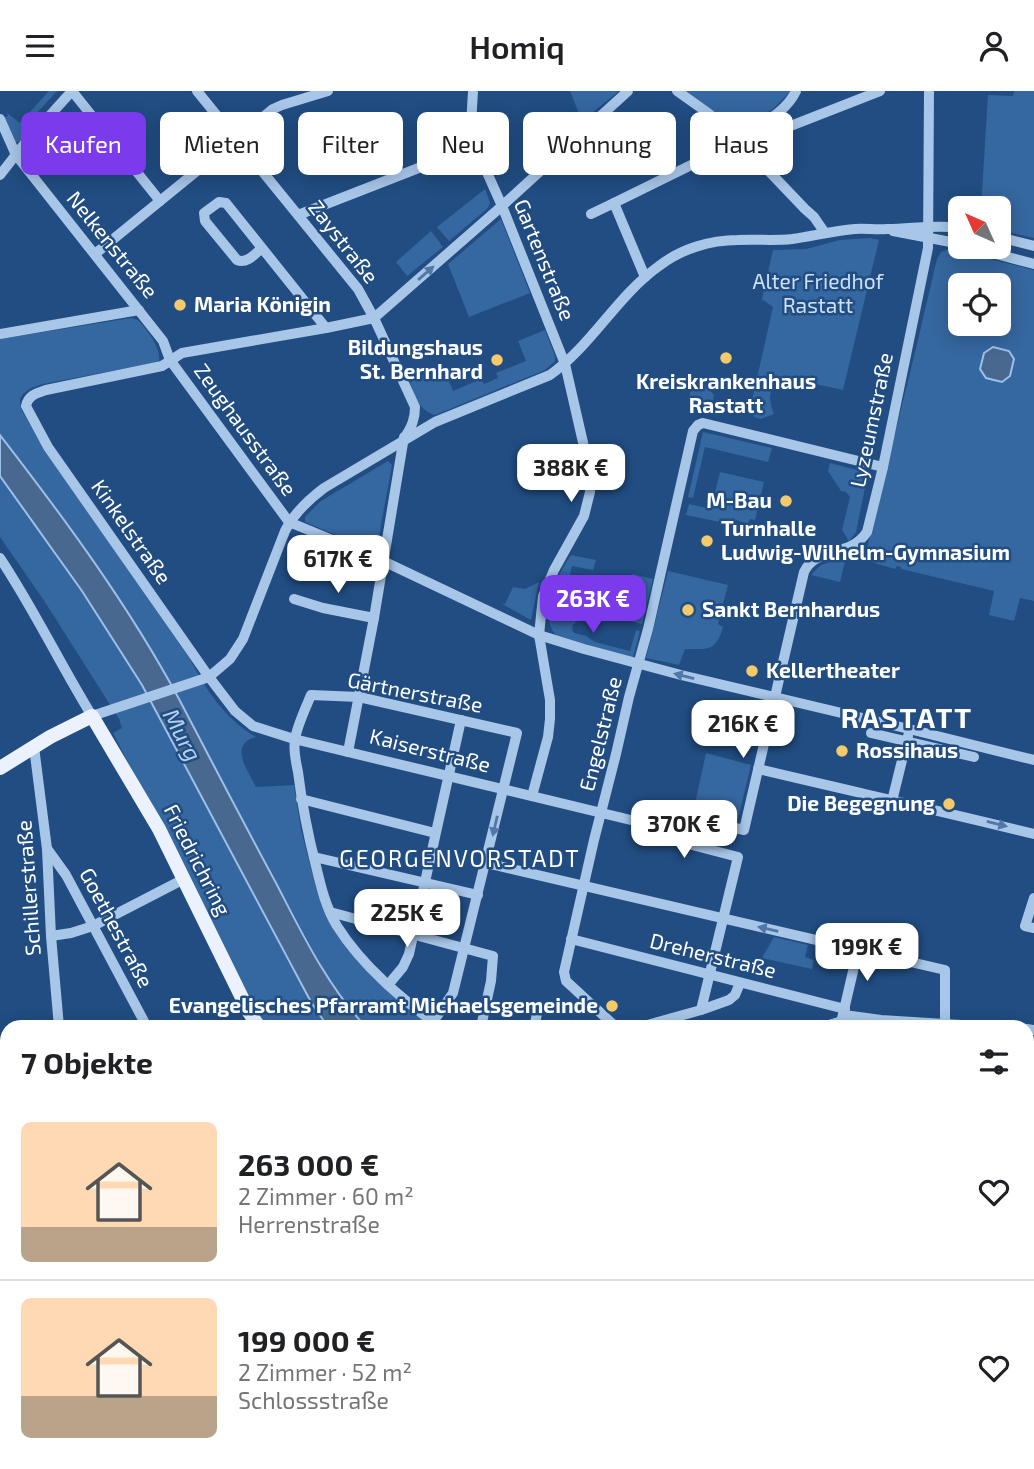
<!DOCTYPE html>
<html lang="de">
<head>
<meta charset="utf-8">
<style>
  :root { --surface:#fff; --page:#f2f2f2; --text:#202124; --muted:#757577; --line:#e0e0e0; --accent:#7c3aed }
  body { margin:0; font-family:"Exo 2",sans-serif; background:var(--page); color:var(--text); height:100vh; display:flex; flex-direction:column; font-size:26px; white-space:nowrap }
  * { box-sizing:border-box; margin:0 }
  p { font-size:23px; color:var(--muted) }
  .icon { flex:none; width:38px; height:38px; fill:none; stroke:currentColor; stroke-width:2; stroke-linecap:round; stroke-linejoin:round }
  .map { position:relative; flex:1; overflow:hidden }
  .details { position:absolute; left:0px; top:929px; width:1034px; height:450px; display:flex; flex-direction:column; background:var(--surface); border-radius:21px 21px 0 0; box-shadow:0 4px 18px #0003 }
  .details>* { flex:none }
  .top-card { position:absolute; left:21px; top:21px; width:992px; height:63px; display:flex; gap:14px }
  .needle { width:46px; rotate:315deg }
  .controls { position:absolute; left:948px; top:105px; display:grid; gap:14px }
  .controls a { display:grid; place-items:center; width:63px; height:63px; border-radius:10px; background:var(--surface); box-shadow:0 4px 18px #0003; font-size:35px }
  .price { position:absolute; translate:-50% -60px; padding:0 16px; border-radius:14px; background:#fff; color:#222; font-size:23px; line-height:46px; filter:drop-shadow(0 2px 4px #0008) }
  .price::after { content:''; position:absolute; left:50%; top:42px; width:21px; height:16px; margin-left:-10px; background:inherit; clip-path:polygon(0 0,100% 0,50% 100%) }
  .price.active { background:var(--accent); color:#fff }
  ul { padding:0; list-style:none }
  li { display:flex; align-items:center; gap:21px; height:175px; padding:0 21px }
  li+li { border-top:2px solid var(--line) }
  li span { display:grid; place-items:center; flex:none; width:196px; height:140px; border-radius:10px; color:#555 }
  li>.icon { margin-inline-start:auto }
  span .icon { width:84px; height:84px; fill:#fffc; stroke-width:1 }
  li b { font-size:30px }
  h2 { display:flex; justify-content:space-between; align-items:center; height:84px; padding:0 21px; font-size:30px }
  .tag { padding:0 24px; border-radius:10px; background:var(--surface); box-shadow:0 4px 18px #0003; font-size:24px; line-height:63px }
  .tag.active { background:var(--accent); color:#fff }
  header { display:flex; justify-content:space-between; align-items:center; height:91px; padding:0 21px; background:var(--surface); font-size:32px; font-weight:600 }
  .map>svg:first-child { display:block }
</style>
</head>
<body>
<header><svg class="icon" aria-label="menu" viewBox="0 0 24 24"><path d="M4 6h16M4 12h16M4 18h16"/></svg>Homiq<svg class="icon" aria-label="person" viewBox="0 0 24 24"><circle cx="12" cy="8" r="4"/><path d="M4 21q1-7 8-7t8 7"/></svg></header>
<div class="map">
<svg width="1034" height="1378" viewBox="0 0 1034 1378">
  <rect width="100%" height="100%" fill="#214d82"/>
  <g fill="#3567a0" fill-rule="evenodd">
    <polygon points="49,0 57,0 24,36 23,48 18,51 14,51 3,27 8,25 7,22 20,32"/>
    <polygon points="570,0 619,0 582,30"/>
    <polygon points="684,0 791,0 773,18 760,26 746,32 726,32"/>
    <polygon points="1014,0 1034,0 1034,147 999,139 999,117 981,117 988,4 1013,5"/>
    <polygon points="485,98 490,112 488,117 449,150 437,136"/>
    <polygon points="501,128 530,202 469,226 448,173"/>
    <polygon points="431,140 443,156 407,185 396,171"/>
    <path d="M870,147L879,149L843,299L787,287C768,296 767,305 774,323L761,328L754,326L750,318L773,216L762,208L773,159L806,158L840,149Z"/>
    <path d="M949,158L1034,179V510L1020,507L1014,530L989,524L994,500L901,478V476L897,475L895,478L864,469L916,257L937,168L941,161ZM961,194H999V233H961Z"/>
    <path d="M131,227L138,229C147,239 161,256 159,270L148,273L43,293L31,297L23,303L20,308L21,318L45,359L190,568C206,599 225,628 256,646C228,653 248,680 256,696L294,694L301,739L317,800L335,840L435,936H366L339,904L324,880L167,588L89,465L0,344V248Z"/>
    <path d="M545,239L555,265V270L545,279L435,324C418,319 415,304 409,289L443,276L453,300L481,288L484,293L498,287L496,282L526,270L518,250Z"/>
    <polygon points="695,287 704,288 707,296 714,304 710,324 688,319 690,310 688,309"/>
    <polygon points="703,341 772,357 768,371 705,356 693,407 688,406"/>
    <polygon points="388,370 392,374 377,456 372,459 305,431 305,426 321,410"/>
    <polygon points="830,372 868,382 856,441 849,450 842,439 850,406 846,401 841,400 828,380"/>
    <polygon points="720,381 764,391 755,429 750,428 748,433 736,429 734,434 686,424 689,413 711,418"/>
    <polygon points="0,385 82,500 142,594 289,872 311,911 328,936 266,936 255,919 113,642 122,637 119,628 45,511 0,446"/>
    <path d="M571,464L596,469L593,479L572,475L561,521L577,525L575,533H573L572,539L574,542L586,545L595,551L630,560L636,539L640,540L633,566L630,567L556,544C537,524 558,483 571,464Z"/>
    <polygon points="846,466 840,491 811,484 821,474"/>
    <path d="M668,480L728,494L718,533L723,536C716,561 708,558 685,558L679,574L646,567Z"/>
    <polygon points="632,483 653,488 642,533 621,528"/>
    <polygon points="539,491 531,529 502,513 505,513 513,496 525,498"/>
    <polygon points="706,662 751,674 738,728 702,720 702,716 697,716 695,713"/>
    <polygon points="774,846 808,854 805,866 814,869 812,878 762,867"/>
  </g>
  <g fill="#48688f" stroke="#9cc1e9" stroke-width="2">
    <polygon points="993,256 1009,260 1014,268 1010,285 1002,291 986,287 980,278 984,262"/>
    <path d="M0,344C65,428 129,515 179,608C211,669 243,731 276,792C302,842 327,895 366,936H328L311,911L142,594L82,500L0,385Z"/>
  </g>
  <g fill="none" stroke-linecap="round" stroke-linejoin="round">
    <g stroke="#a8c6e8" stroke-width="10">
      <path d="M197,0L358,198L374,227L415,316C415,328 412,335 405,346"/>
      <polyline points="473,0 471,34 472,48 502,115 565,273 590,382 590,401 584,425 554,479 543,505 539,544 550,609 550,628 548,646 532,705"/>
      <path d="M628,0L502,115L374,227L326,237L182,262L162,275L46,299C37,302 28,304 26,315L48,356L209,586L235,620L253,635L294,648L664,737"/>
      <polyline points="677,0 708,22 740,50 805,118 814,126 825,142"/>
      <polyline points="0,28 16,64 163,250 170,269 289,431"/>
      <path d="M742,49C760,32 785,23 796,0"/>
      <polyline points="0,84 25,52 72,0 160,110"/>
      <polyline points="591,123 614,112"/>
      <polyline points="298,124 475,55"/>
      <polyline points="893,140 961,153"/>
      <polyline points="999,146 1034,155"/>
      <polyline points="970,156 1034,173"/>
      <path d="M262,157C255,163 247,173 237,169L205,130L204,122L219,111L226,112L326,237"/>
      <polyline points="95,163 273,18 282,14 328,0"/>
      <polyline points="645,186 614,112 740,50 760,47 880,0"/>
      <polyline points="0,243 139,219"/>
      <polyline points="289,431 383,470 539,544 584,558 681,584 909,638 1034,669"/>
      <path d="M0,467C34,518 60,573 92,625L209,586L230,568L243,548L285,440C294,422 308,409 324,397L435,331L550,284C592,254 617,205 659,175C681,158 710,149 738,149C756,148 774,150 792,148C813,145 833,140 855,138C865,137 876,139 887,138C912,138 935,133 961,137"/>
      <polyline points="294,508 323,517 374,527"/>
      <polyline points="871,642 974,666"/>
      <polyline points="34,656 47,758 51,845 59,936"/>
      <polyline points="348,661 374,527 404,346"/>
      <path d="M758,678C850,700 942,720 1034,743"/>
      <polyline points="301,708 435,742"/>
      <polyline points="892,710 908,645"/>
      <polyline points="48,759 66,784 147,936"/>
      <polyline points="314,766 478,804"/>
      <polyline points="486,772 945,879 945,934"/>
      <polyline points="1034,807 1025,835 1034,837"/>
      <polyline points="330,821 493,865 491,890 481,936"/>
      <polyline points="51,845 71,842 93,835 184,788"/>
      <polyline points="571,848 845,918"/>
      <polyline points="388,894 403,876 409,863 461,629"/>
      <path d="M701,919L738,766L673,749L667,745L664,737L667,728L676,724L744,739L804,481C816,455 850,467 867,441L883,376L928,157L929,0"/>
      <polyline points="844,924 881,929 993,936"/>
      <path d="M433,931L453,902L517,642L359,606L311,604C306,616 296,637 295,649C293,659 296,671 298,681C302,713 308,744 316,775C321,796 326,817 337,835C363,876 402,908 440,936"/>
      <polyline points="534,936 537,923"/>
      <polyline points="616,936 566,890 564,881 594,749 616,663 629,606 648,538 693,340 698,334 703,332 883,376"/>
      <polyline points="640,936 701,919 729,909 735,904 740,892"/>
      <polyline points="822,936 842,930"/>
      <polyline points="840,936 858,859"/>
      <polyline points="1027,938 1034,939"/>
      <polyline points="0,970 7,973"/>
      <polyline points="0,1040 7,1036"/>
      <polyline points="1027,1073 1034,1075"/>
      <polyline points="1027,1145 1034,1146"/>
      <polyline points="0,1196 2,1209 7,1218"/>
      <polyline points="280,1372 285,1378"/>
      <polyline points="541,1372 542,1378"/>
      <polyline points="555,1372 555,1378"/>
      <polyline points="387,1378 389,1372"/>
      <polyline points="445,1378 490,1372"/>
      <polyline points="737,1378 738,1372"/>
      <polyline points="995,1378 996,1372"/>
    </g>
    <g stroke="#ebf2fe" stroke-width="14">
      <polyline points="0,677 50,646 92,625 159,738 249,921 259,936"/>
      <polyline points="1027,1245 1034,1246"/>
    </g>
  </g>
  <defs><path id="oneway-solid" d="M-6-.8H1V-3.2L6.5 0L1 3.2V.8H-6Z" transform="scale(1.75)"/></defs>
  <g fill="#5077a6">
    <use href="#oneway-solid" transform="translate(426 182) rotate(-41)"/>
    <use href="#oneway-solid" transform="translate(684 585) rotate(-166)"/>
    <use href="#oneway-solid" transform="translate(997 733) rotate(14)"/>
    <use href="#oneway-solid" transform="translate(495 735) rotate(103)"/>
    <use href="#oneway-solid" transform="translate(768 838) rotate(-167)"/>
  </g>
  <g fill="#f5ca6a" stroke="#214d82" stroke-width="2.5">
    <circle cx="180" cy="214" r="7"/>
    <circle cx="726" cy="267" r="7"/>
    <circle cx="497" cy="269" r="7"/>
    <circle cx="786" cy="410" r="7"/>
    <circle cx="707" cy="450" r="7"/>
    <circle cx="688" cy="519" r="7"/>
    <circle cx="752" cy="580" r="7"/>
    <circle cx="842" cy="660" r="7"/>
    <circle cx="949" cy="713" r="7"/>
    <circle cx="612" cy="915" r="7"/>
  </g>
  <g text-anchor="middle" stroke-width="5" stroke-linejoin="round" paint-order="stroke">
    <g font-size="21" fill="#fff" stroke="#214d82">
      <text transform="translate(343 151) rotate(52)" y="7">Zaystraße</text>
      <text transform="translate(112 154) rotate(51)" y="7">Nelkenstraße</text>
      <text transform="translate(544 169) rotate(68)" y="7">Gartenstraße</text>
      <text transform="translate(872 329) rotate(-78)" y="7">Lyzeumstraße</text>
      <text transform="translate(245 339) rotate(54)" y="7">Zeughausstraße</text>
      <text transform="translate(131 441) rotate(55)" y="7">Kinkelstraße</text>
      <text transform="translate(415 602) rotate(11)" y="7">Gärtnerstraße</text>
      <text transform="translate(601 643) rotate(-76)" y="7">Engelstraße</text>
      <text transform="translate(430 660) rotate(14)" y="7">Kaiserstraße</text>
      <text transform="translate(197 769) rotate(63)" y="7">Friedrichring</text>
      <text transform="translate(29 797) rotate(-94)" y="7">Schillerstraße</text>
      <text transform="translate(116 837) rotate(62)" y="7">Goethestraße</text>
      <text transform="translate(713 865) rotate(14)" y="7">Dreherstraße</text>
    </g>
    <g font-size="21" fill="#cce0f6" stroke="#214d82">
      <text x="818" y="198">Alter Friedhof<tspan x="818" dy="24">Rastatt</tspan></text>
    </g>
    <g font-size="21" font-weight="bold" fill="#fff" stroke="#214d82" text-anchor="start">
      <text x="194" y="221">Maria Königin</text>
      <text x="483" y="264" text-anchor="end">Bildungshaus<tspan x="483" dy="24">St. Bernhard</tspan></text>
      <text x="726" y="298" text-anchor="middle">Kreiskrankenhaus<tspan x="726" dy="24">Rastatt</tspan></text>
      <text x="772" y="417" text-anchor="end">M-Bau</text>
      <text x="721" y="445">Turnhalle<tspan x="721" dy="24">Ludwig-Wilhelm-Gymnasium</tspan></text>
      <text x="702" y="526">Sankt Bernhardus</text>
      <text x="766" y="587">Kellertheater</text>
      <text x="856" y="667">Rossihaus</text>
      <text x="935" y="720" text-anchor="end">Die Begegnung</text>
      <text x="598" y="922" text-anchor="end">Evangelisches Pfarramt Michaelsgemeinde</text>
    </g>
    <g font-size="23" font-style="italic" fill="#b4d0f0" stroke="#214d82">
      <text transform="translate(182 644) rotate(62)" y="8">Murg</text>
    </g>
    <g font-size="23" letter-spacing="2" fill="#fff" stroke="#214d82">
      <text x="460" y="776">GEORGENVORSTADT</text>
    </g>
    <g font-size="28" font-weight="bold" letter-spacing="2" fill="#fff" stroke="#214d82">
      <text x="907" y="637">RASTATT</text>
    </g>
  </g>
</svg>
<div class="controls">
<a><svg class="needle" viewBox="-14 -14 28 28"><path d="M0-13l5 13h-10z" fill="#e53935"/><path d="M0 13l5-13h-10z" fill="#757577"/></svg></a>
<a><svg class="icon" aria-label="locate" viewBox="0 0 24 24"><circle cx="12" cy="12" r="6"/><path d="M12 2v4M12 18v4M2 12h4M18 12h4"/></svg></a>
</div>
<b class="price" style="left:571px;top:413px">388K €</b>
<b class="price" style="left:338px;top:504px">617K €</b>
<b class="price active" style="left:593px;top:544px">263K €</b>
<b class="price" style="left:743px;top:669px">216K €</b>
<b class="price" style="left:684px;top:769px">370K €</b>
<b class="price" style="left:407px;top:858px">225K €</b>
<b class="price" style="left:867px;top:892px">199K €</b>
<div class="top-card">
<a class="tag active">Kaufen</a>
<a class="tag">Mieten</a>
<a class="tag">Filter</a>
<a class="tag">Neu</a>
<a class="tag">Wohnung</a>
<a class="tag">Haus</a>
</div>
<section class="details">
<h2>7 Objekte<svg class="icon" aria-label="filters" viewBox="0 0 24 24"><path d="M4 7h16M4 17h16"/><circle cx="9" cy="7" r="2"/><circle cx="15" cy="17" r="2"/></svg></h2>
<ul>
<li><span style="background:linear-gradient(#ffd9b3 75%,#b9a48a 0)"><svg class="icon" aria-label="home" viewBox="0 0 24 24"><path d="M3 11l9-7 9 7M6 9v11h12V9"/></svg></span><div><b>263 000 €</b><p>2 Zimmer · 60 m²</p><p>Herrenstraße</p></div><svg class="icon" aria-label="heart" viewBox="0 0 24 24"><path d="M12 20l-8-8c-3-5 5-10 8-4 3-6 11-1 8 4z"/></svg></li>
<li><span style="background:linear-gradient(#ffd9b3 70%,#b9a48a 0)"><svg class="icon" aria-label="home" viewBox="0 0 24 24"><path d="M3 11l9-7 9 7M6 9v11h12V9"/></svg></span><div><b>199 000 €</b><p>2 Zimmer · 52 m²</p><p>Schlossstraße</p></div><svg class="icon" aria-label="heart" viewBox="0 0 24 24"><path d="M12 20l-8-8c-3-5 5-10 8-4 3-6 11-1 8 4z"/></svg></li>
</ul>
</section>
</div>
</body>
</html>
